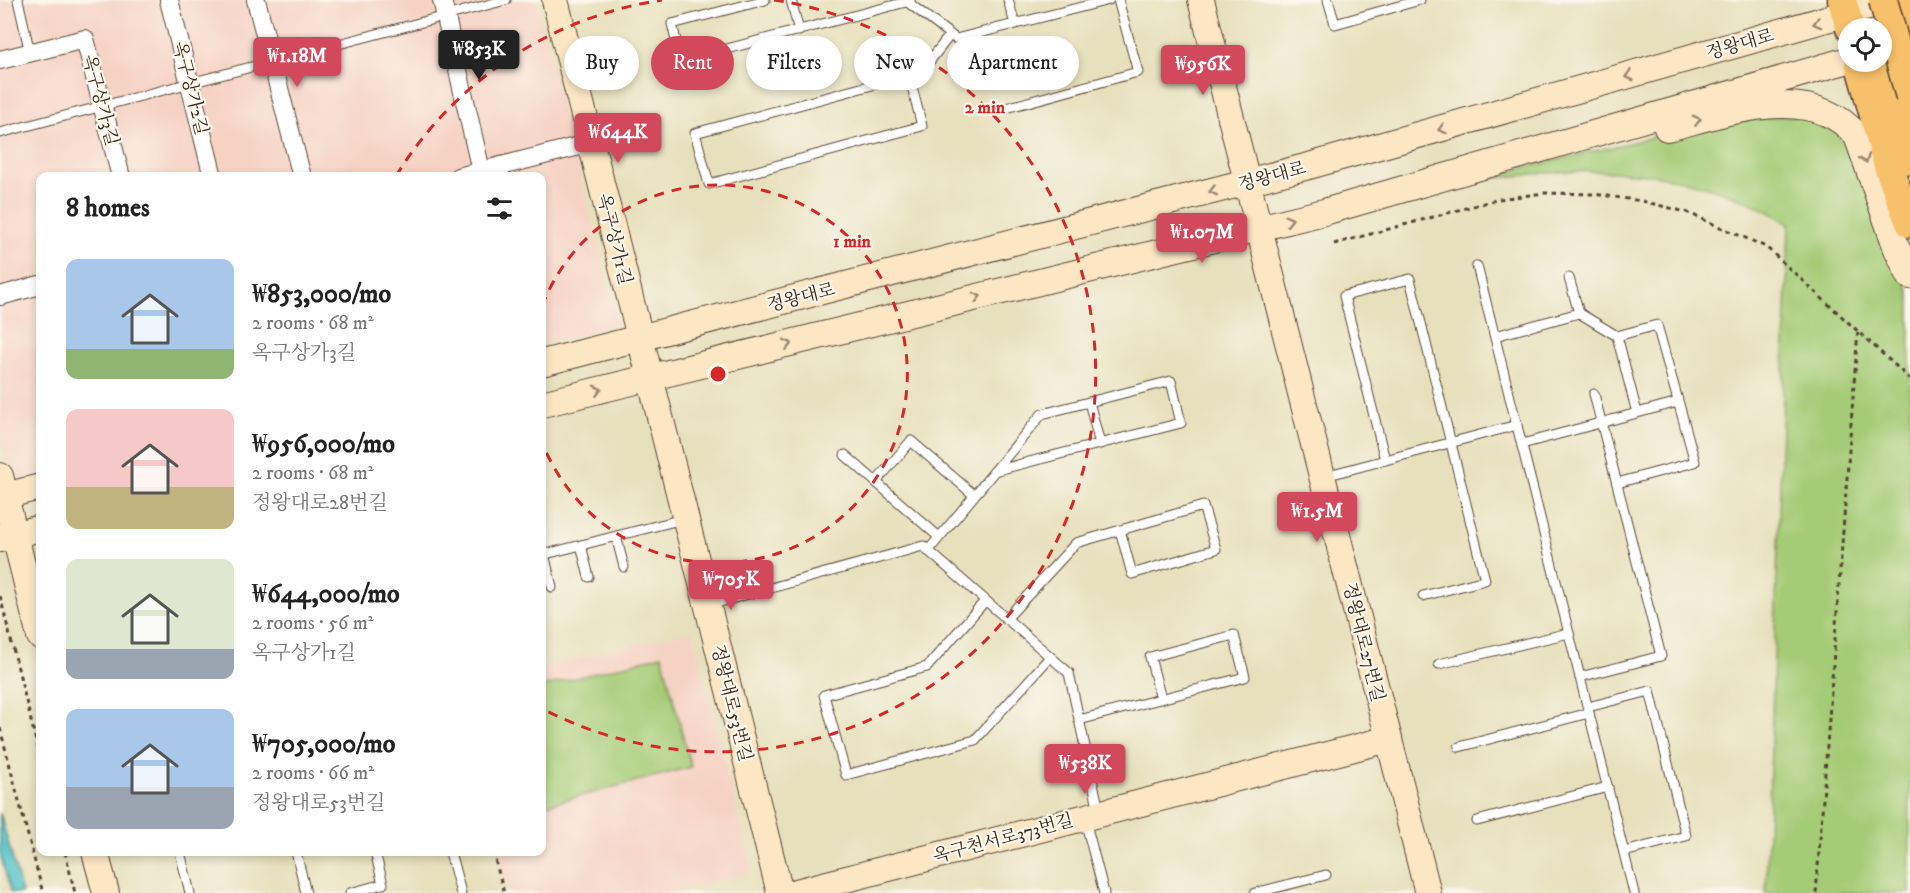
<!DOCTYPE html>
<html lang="en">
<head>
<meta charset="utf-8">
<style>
  :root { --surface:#fff; --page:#f6f6f6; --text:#222; --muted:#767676; --accent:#d1495b }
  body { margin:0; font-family:"IM FELL DW Pica","Noto Serif KR",serif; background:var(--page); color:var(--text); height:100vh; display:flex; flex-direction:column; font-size:22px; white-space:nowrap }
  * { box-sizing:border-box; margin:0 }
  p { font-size:20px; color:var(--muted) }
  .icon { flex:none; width:33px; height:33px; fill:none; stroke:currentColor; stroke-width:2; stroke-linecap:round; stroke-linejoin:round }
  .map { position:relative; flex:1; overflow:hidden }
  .drawer { position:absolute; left:36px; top:172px; width:510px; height:684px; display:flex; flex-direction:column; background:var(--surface); border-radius:12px; box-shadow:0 3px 9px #0003 }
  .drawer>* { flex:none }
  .banner { position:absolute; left:564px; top:36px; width:570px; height:54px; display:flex; gap:12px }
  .controls { position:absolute; left:1838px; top:18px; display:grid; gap:12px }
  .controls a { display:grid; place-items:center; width:54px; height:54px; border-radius:50%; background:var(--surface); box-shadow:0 3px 9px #0003; font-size:30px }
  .price { position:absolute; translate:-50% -51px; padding:0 14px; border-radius:6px; background:var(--accent); color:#fff; font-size:20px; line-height:39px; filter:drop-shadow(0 2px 3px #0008) }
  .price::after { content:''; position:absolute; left:50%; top:36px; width:18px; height:14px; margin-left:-9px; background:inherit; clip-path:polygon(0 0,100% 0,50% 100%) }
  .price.current { background:#222; color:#fff }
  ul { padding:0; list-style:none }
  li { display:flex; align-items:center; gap:18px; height:150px; padding:0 30px }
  li span { display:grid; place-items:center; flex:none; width:168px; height:120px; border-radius:12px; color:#555 }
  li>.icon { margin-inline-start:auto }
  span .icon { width:72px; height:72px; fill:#fffc; stroke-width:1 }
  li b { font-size:26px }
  h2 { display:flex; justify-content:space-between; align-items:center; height:72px; padding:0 30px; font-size:26px }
  .pill { padding:0 21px; border-radius:27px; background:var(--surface); box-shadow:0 3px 9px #0003; font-size:21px; line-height:54px }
  .pill.current { background:var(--accent); color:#fff }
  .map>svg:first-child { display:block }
</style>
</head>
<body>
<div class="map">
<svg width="1910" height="893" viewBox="0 0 1910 893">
  <rect width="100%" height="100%" fill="#fbf7ec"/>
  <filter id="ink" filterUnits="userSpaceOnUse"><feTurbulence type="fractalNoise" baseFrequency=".0167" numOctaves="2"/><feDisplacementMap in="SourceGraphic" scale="12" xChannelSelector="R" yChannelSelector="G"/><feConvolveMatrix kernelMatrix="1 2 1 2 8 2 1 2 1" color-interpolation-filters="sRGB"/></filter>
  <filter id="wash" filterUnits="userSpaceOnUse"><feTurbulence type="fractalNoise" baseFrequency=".008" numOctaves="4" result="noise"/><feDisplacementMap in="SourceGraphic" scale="24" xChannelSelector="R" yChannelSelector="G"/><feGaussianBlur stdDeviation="1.35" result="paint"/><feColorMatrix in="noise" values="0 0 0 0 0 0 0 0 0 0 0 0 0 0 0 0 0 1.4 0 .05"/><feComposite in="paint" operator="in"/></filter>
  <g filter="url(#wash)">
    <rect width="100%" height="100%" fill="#e7e0bc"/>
    <g fill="#f6d2c3">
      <polygon points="0,0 536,0 618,325 542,345 542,177 40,177 40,475 13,482 0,429"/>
      <polygon points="692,631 753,872 668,893 508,893 498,852 542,852 542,667"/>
    </g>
    <g fill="#a4cb75" stroke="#707a4a" stroke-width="1.5">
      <path d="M1798,116L1827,122L1855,152L1910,294V893H1766L1789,223C1687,162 1587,165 1473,181C1518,168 1563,158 1608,148C1674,132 1729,118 1798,116Z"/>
      <polygon points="662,655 691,767 542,806 542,687"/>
    </g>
    <polygon fill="#55c3c9" stroke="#487674" stroke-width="1.5" points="0,813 22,893 11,893 0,854"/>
  </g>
  <g filter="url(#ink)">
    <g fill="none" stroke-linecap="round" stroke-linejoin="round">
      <g stroke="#554536" stroke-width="11">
        <g id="lane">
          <polyline points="18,0 30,53"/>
          <polyline points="765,0 672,24 681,61 910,1"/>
          <polyline points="791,0 799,31"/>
          <polyline points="910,0 910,4 956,39 1109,0"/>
          <polyline points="1008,0 1015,24"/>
          <polyline points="1328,0 1335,24 1420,0"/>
          <polygon points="909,75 922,126 709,184 695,133"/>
          <polyline points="911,85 950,35"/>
          <polyline points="1006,108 1138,72 1118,0"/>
          <polyline points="0,133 506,0"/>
          <polyline points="1477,266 1634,893"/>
          <polyline points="1569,278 1579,313"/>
          <polyline points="1495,336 1579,313 1617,336 1637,413"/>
          <polyline points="1617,336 1657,325 1695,462 1617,483"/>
          <polyline points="1089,402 1100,444"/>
          <polyline points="1522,444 1678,402"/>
          <polyline points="845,455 939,537"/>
          <polyline points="1385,460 1344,296 1410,279 1485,580 1423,596"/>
          <polyline points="1325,476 1517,425"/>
          <polyline points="876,482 911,441 974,495"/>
          <polyline points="616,536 624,567"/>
          <polyline points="581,545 589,577"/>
          <polyline points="928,551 1042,414 1171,381 1181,423 994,471"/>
          <polyline points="544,554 552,587"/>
          <polyline points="542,555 683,519"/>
          <polyline points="985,601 927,667 824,695 846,775 975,740 1050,657"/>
          <polyline points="709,605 923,546 1069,673 1099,811"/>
          <polyline points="1006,619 1076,543 1203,506 1216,549 1132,574 1120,530"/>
          <polyline points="1439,664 1569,633"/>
          <polyline points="1580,677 1661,656 1594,394"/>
          <polyline points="1588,707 1650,691 1686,836 1624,852"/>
          <polyline points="1079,720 1245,677 1234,635 1150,657 1161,699"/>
          <polyline points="1459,747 1589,713"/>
          <polyline points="1085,820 1104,893"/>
          <polyline points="1477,821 1608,787"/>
          <polyline points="180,852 190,893"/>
          <polyline points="296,852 306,893"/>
          <polyline points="450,852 461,893"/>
          <polyline points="350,893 383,884 375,852"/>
          <polyline points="1255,893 1326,875"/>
        </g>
      </g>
      <g stroke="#554536" stroke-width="20">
        <g id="street">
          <polyline points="169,0 213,177"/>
          <polyline points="256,0 302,177"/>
          <polyline points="442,0 481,171"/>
          <polyline points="0,60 85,39 121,177"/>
          <polyline points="458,177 591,143"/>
          <polyline points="0,296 40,285"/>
        </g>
      </g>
      <g stroke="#554536" stroke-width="28">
        <g id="secondary">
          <polyline points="555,0 780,893"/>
          <polyline points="1201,0 1428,893"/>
          <path d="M1667,128C1724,114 1812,80 1857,136L1897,249L1910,276"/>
          <polyline points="542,363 1309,166 1893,0"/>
          <polyline points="542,404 1324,212 1848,60"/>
          <polyline points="0,476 40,636"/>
          <polyline points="0,497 40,487"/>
          <polyline points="0,539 40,528"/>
          <polyline points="95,852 106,893"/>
          <polyline points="792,893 1389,739"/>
        </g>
      </g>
      <g stroke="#554536" stroke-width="31">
        <g id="primary">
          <polyline points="1842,0 1850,28"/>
          <polyline points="1901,0 1910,29"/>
          <polyline points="1881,56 1910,160"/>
          <polyline points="1859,62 1889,169 1910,223"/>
        </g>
      </g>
      <g stroke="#554536" stroke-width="3" stroke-dasharray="4.5 4.5" stroke-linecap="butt">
        <polyline points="1334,244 1499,199 1545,193 1594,194 1642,201 1686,212 1766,247 1910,379"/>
        <polyline points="0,596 40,757"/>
        <polyline points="0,728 43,893"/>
        <polyline points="65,852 75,893"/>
        <polyline points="493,852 504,893"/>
        <polyline points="1816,893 1858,330"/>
      </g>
      <use href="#lane" stroke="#fff" stroke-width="9"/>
      <use href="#street" stroke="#fff" stroke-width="18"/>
      <use href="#secondary" stroke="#fce6c4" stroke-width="26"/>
      <use href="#primary" stroke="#f7c06b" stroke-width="28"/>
      <g stroke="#554536" stroke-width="31" stroke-linecap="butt">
        <polyline id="primary-bridge" points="1883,0 1910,97"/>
      </g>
      <use href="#primary-bridge" stroke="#f7c06b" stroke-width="28"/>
    </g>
    <defs><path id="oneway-chevron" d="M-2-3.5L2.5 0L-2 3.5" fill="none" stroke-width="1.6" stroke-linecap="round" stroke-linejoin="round" transform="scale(1.5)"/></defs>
    <g stroke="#9c8871">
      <use href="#oneway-chevron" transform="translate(1817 23) rotate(165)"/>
      <use href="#oneway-chevron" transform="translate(1629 76) rotate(164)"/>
      <use href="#oneway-chevron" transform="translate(1697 120) rotate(-14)"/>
      <use href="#oneway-chevron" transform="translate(1442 129) rotate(164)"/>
      <use href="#oneway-chevron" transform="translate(1865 159) rotate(70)"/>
      <use href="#oneway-chevron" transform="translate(1213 191) rotate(165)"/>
      <use href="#oneway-chevron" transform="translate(1289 220) rotate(-14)"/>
      <use href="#oneway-chevron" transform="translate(977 297) rotate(-14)"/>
      <use href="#oneway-chevron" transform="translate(788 344) rotate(-14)"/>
      <use href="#oneway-chevron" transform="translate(598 390) rotate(-14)"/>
    </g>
  </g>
  <g fill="none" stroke="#d62828" stroke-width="3" stroke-dasharray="10 8">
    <path d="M542 306A189 189 0 1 1 542 442"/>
    <path d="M396 176A378 378 0 0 1 662 0M774 0A378 378 0 1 1 543 709"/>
  </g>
  <g text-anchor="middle" stroke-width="4.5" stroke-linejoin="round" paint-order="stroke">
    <g font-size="18" fill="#3b2a1e" stroke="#fbf7ec">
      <text transform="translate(1740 44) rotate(-16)" y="6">정왕대로</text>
      <text transform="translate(191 88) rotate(76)" y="6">옥구상가2길</text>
      <text transform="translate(101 100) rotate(75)" y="6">옥구상가3길</text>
      <text transform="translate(1272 176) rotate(-15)" y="6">정왕대로</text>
      <text transform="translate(615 239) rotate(76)" y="6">옥구상가1길</text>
      <text transform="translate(801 297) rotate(-14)" y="6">정왕대로</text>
      <text transform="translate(1364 642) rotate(76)" y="6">정왕대로27번길</text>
      <text transform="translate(732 703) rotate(76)" y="6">정왕대로53번길</text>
      <text transform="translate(1003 838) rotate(-15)" y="6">옥구천서로373번길</text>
    </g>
  </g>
  <circle cx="718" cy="374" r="9" fill="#d62828" stroke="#fbf7ec" stroke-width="3"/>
  <g font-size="18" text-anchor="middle" font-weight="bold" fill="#d62828" stroke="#fbf7ec" stroke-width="4.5" stroke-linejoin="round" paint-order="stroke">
    <text x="985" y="113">2 min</text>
    <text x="852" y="247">1 min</text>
  </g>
</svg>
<div class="controls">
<a><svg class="icon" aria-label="locate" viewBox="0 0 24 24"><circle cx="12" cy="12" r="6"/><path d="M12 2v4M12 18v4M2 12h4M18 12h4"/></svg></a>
</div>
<b class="price current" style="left:479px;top:81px">₩853K</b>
<b class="price" style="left:297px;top:88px">₩1.18M</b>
<b class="price" style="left:1203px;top:96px">₩956K</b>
<b class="price" style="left:618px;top:164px">₩644K</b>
<b class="price" style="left:1202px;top:264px">₩1.07M</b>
<b class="price" style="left:1317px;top:543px">₩1.5M</b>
<b class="price" style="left:731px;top:611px">₩705K</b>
<b class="price" style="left:1085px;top:795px">₩538K</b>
<div class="banner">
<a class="pill">Buy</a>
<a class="pill current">Rent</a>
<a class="pill">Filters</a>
<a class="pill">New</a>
<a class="pill">Apartment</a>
</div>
<section class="drawer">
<h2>8 homes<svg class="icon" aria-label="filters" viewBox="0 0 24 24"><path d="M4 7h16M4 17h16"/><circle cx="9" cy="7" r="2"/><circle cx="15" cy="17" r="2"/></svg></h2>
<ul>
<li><span style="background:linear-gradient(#a9c7e8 75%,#8fb573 0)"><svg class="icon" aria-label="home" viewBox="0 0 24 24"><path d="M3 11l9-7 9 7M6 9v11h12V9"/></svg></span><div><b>₩853,000/mo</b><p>2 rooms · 68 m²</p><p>옥구상가3길</p></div></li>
<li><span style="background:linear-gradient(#f6c9c9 65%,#c2b280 0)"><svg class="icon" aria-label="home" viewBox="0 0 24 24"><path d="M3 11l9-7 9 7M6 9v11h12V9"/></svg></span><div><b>₩956,000/mo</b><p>2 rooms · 68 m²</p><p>정왕대로28번길</p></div></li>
<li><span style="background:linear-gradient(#dfe7d0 75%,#9aa5b1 0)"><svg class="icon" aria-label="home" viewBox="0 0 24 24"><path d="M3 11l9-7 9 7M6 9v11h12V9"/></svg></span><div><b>₩644,000/mo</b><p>2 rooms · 56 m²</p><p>옥구상가1길</p></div></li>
<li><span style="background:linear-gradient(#a9c7e8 65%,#9aa5b1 0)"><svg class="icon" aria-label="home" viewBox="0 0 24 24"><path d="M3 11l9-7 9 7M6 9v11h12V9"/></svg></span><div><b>₩705,000/mo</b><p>2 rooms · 66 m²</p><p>정왕대로53번길</p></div></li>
</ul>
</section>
</div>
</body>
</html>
